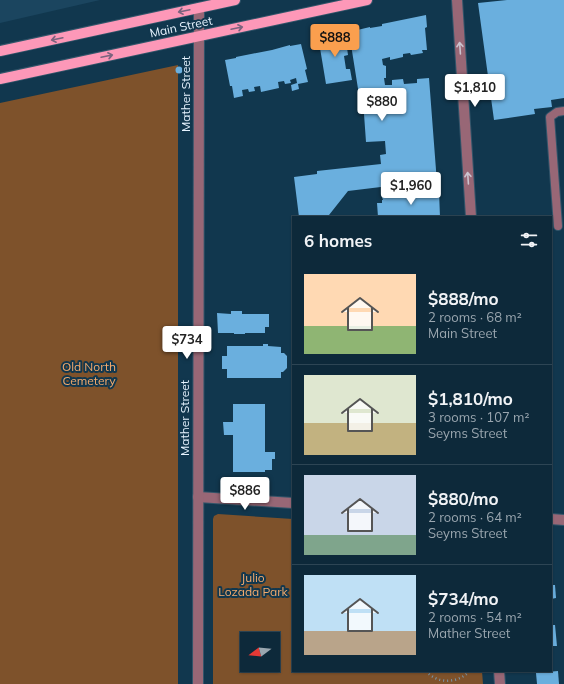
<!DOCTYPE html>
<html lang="en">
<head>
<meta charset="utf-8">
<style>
  :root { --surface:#0d293a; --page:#1b3545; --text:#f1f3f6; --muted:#9aa6af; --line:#2d4554; --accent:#fa9f4e }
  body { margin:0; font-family:Mulish,sans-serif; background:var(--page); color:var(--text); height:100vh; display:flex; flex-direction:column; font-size:15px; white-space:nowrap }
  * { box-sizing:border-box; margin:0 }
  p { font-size:13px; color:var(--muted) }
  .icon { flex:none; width:22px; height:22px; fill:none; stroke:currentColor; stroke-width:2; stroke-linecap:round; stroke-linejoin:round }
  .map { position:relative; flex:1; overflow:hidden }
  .details { position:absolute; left:292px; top:216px; width:260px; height:456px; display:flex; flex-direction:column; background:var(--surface); border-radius:0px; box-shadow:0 1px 3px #0004,0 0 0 1px var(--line) }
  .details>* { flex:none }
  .needle { width:26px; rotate:254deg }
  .controls { position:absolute; left:240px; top:632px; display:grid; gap:8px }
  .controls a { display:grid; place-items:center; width:40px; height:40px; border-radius:0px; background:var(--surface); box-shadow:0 1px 3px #0004,0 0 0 1px var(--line); font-size:20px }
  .price { position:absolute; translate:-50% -34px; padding:0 9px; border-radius:4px; background:#fff; color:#222; font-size:13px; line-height:26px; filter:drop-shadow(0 1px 2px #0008) }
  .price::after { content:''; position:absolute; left:50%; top:24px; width:12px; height:9px; margin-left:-6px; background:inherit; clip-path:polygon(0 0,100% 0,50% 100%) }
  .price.selected { background:var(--accent); color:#111 }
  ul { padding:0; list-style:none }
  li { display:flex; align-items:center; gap:12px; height:100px; padding:0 12px }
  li+li { border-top:1px solid var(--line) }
  li span { display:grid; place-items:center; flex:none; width:112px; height:80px; border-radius:0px; color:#555 }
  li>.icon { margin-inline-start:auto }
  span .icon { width:48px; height:48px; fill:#fffc; stroke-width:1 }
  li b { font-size:17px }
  h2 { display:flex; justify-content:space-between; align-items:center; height:48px; padding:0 12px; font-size:17px }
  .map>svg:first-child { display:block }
</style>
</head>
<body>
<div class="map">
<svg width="564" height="684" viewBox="0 0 564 684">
  <rect width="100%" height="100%" fill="#11374e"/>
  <polygon fill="#1b455f" points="0,0 100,0 0,23"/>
  <g fill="#7e522b" fill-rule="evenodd">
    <polygon points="178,65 178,684 0,684 0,103"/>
    <path d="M218,514L293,519V671H482L483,684H213V519L214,516ZM247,639H273V665H247Z"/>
  </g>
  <g fill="#6aafde">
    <polygon points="507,0 564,0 564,98 551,100 552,107 534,109 535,114 494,120 478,3"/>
    <polygon points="426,15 427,27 425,28 427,50 422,50 423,53 411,55 410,53 403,54 403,57 390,60 390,57 382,59 383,65 386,66 386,78 384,78 385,85 392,85 392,80 403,79 404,84 417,83 417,79 429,78 437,183 389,186 348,191 329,215 329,217 299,217 294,177 317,174 317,171 381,164 380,155 386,154 385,141 366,142 364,114 362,114 349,32 370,27 370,28 382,26 382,24"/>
    <polygon points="345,33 348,55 344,56 346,69 350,69 352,80 326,84 319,42 317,43 317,38"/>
    <polygon points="301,44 307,69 305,70 308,82 298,84 299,89 292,91 291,85 297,83 296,78 290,80 291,83 285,84 284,81 278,82 279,88 261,92 260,86 254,87 255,91 249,92 248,89 242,90 243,96 234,98 232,86 230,86 225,60 236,58 236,57 272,50 290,45 290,46"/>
    <circle cx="179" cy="70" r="3.5"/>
    <polygon points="431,191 439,191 440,217 378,217 377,203 382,203 382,200 383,200 382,197 431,193"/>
    <polygon points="231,311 242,311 242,314 269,314 269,327 265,327 265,333 245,333 245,334 234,334 234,333 218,333 217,313 231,314"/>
    <polygon points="263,344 268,344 268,346 281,347 281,353 284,353 287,356 287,368 283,372 281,372 281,378 227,378 227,369 222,369 222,356 227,356 227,346 263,346"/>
    <polygon points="233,404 265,404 265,452 275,452 275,459 272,459 272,470 265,470 265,472 233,472 233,435 224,435 223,422 233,422"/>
    <polygon points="551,544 552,544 553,559 551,560"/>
    <polygon points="551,585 555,585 556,598 551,599"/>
    <polygon points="551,625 555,625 557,646 551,646"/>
    <polygon points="558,671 559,684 537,684 536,673"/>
  </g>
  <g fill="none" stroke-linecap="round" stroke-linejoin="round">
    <g stroke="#33556a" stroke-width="10">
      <polyline id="lane" points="558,226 550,117 557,112 564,111"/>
    </g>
    <g stroke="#33556a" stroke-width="12">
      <g id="street">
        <polyline points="457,0 471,217"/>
        <polyline points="198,497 293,503"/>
        <polyline points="551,519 564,520"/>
        <polyline points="499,671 500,684"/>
        <polyline points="198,684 199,8"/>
      </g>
    </g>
    <g stroke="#33556a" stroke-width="12">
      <g id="primary">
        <polyline points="0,51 235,0"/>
        <polyline points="0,79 367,0"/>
      </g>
    </g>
    <path stroke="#7b95a6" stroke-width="2.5" stroke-dasharray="1 3" stroke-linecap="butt" d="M426,671C437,684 457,684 470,671"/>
    <use href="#lane" stroke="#986776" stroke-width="8"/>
    <use href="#street" stroke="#986776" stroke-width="10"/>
    <use href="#primary" stroke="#fd98b8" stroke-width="10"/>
  </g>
  <defs><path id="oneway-shaft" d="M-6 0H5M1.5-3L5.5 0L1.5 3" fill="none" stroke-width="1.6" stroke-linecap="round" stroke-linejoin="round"/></defs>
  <g stroke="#7b637e">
    <use href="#oneway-shaft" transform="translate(184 11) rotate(168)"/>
    <use href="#oneway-shaft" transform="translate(237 28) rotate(-12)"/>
    <use href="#oneway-shaft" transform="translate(57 39) rotate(168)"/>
    <use href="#oneway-shaft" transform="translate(107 56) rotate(-12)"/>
  </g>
  <g stroke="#cbc3cf">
    <use href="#oneway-shaft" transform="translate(460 48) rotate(-94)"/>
    <use href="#oneway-shaft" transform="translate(468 178) rotate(-94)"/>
  </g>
  <g text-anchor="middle" stroke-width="4" stroke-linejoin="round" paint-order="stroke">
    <g font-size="12" fill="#e7f4ff" stroke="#11374e">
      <text transform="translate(181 27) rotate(-12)" y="4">Main Street</text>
      <text transform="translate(186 94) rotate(-90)" y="4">Mather Street</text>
      <text transform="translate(185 418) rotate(-90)" y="4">Mather Street</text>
    </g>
    <g font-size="12" fill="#f5ab6d" stroke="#11374e">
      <text x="89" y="371">Old North<tspan x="89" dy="14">Cemetery</tspan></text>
      <text x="253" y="582">Julio<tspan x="253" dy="14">Lozada Park</tspan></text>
    </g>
  </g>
</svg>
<div class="controls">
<a><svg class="needle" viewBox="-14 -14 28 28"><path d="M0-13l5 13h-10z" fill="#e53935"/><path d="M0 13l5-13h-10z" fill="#9aa6af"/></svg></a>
</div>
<b class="price selected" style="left:335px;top:58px">$888</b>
<b class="price" style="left:475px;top:108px">$1,810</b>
<b class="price" style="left:382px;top:122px">$880</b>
<b class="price" style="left:411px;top:206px">$1,960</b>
<b class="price" style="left:187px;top:360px">$734</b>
<b class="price" style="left:245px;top:511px">$886</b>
<section class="details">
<h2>6 homes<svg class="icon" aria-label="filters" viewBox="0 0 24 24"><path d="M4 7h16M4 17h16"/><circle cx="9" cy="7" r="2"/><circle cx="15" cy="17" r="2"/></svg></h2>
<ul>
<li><span style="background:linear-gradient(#ffd9b3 65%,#8fb573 0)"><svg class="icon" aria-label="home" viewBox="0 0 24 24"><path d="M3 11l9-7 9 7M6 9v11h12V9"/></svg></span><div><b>$888/mo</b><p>2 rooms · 68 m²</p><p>Main Street</p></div></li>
<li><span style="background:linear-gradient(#dfe7d0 60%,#c2b280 0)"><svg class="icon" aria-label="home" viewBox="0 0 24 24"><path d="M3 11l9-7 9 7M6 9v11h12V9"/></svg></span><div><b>$1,810/mo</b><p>3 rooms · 107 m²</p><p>Seyms Street</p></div></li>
<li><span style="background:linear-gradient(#c9d6e8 75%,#7fa58c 0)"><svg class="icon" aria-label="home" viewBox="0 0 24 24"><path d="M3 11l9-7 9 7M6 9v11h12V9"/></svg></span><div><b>$880/mo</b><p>2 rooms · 64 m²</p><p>Seyms Street</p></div></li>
<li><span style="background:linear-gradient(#bfe0f5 70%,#b9a48a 0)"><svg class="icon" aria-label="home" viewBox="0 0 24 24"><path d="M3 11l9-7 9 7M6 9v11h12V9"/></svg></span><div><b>$734/mo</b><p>2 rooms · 54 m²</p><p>Mather Street</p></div></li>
</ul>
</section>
</div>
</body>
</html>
